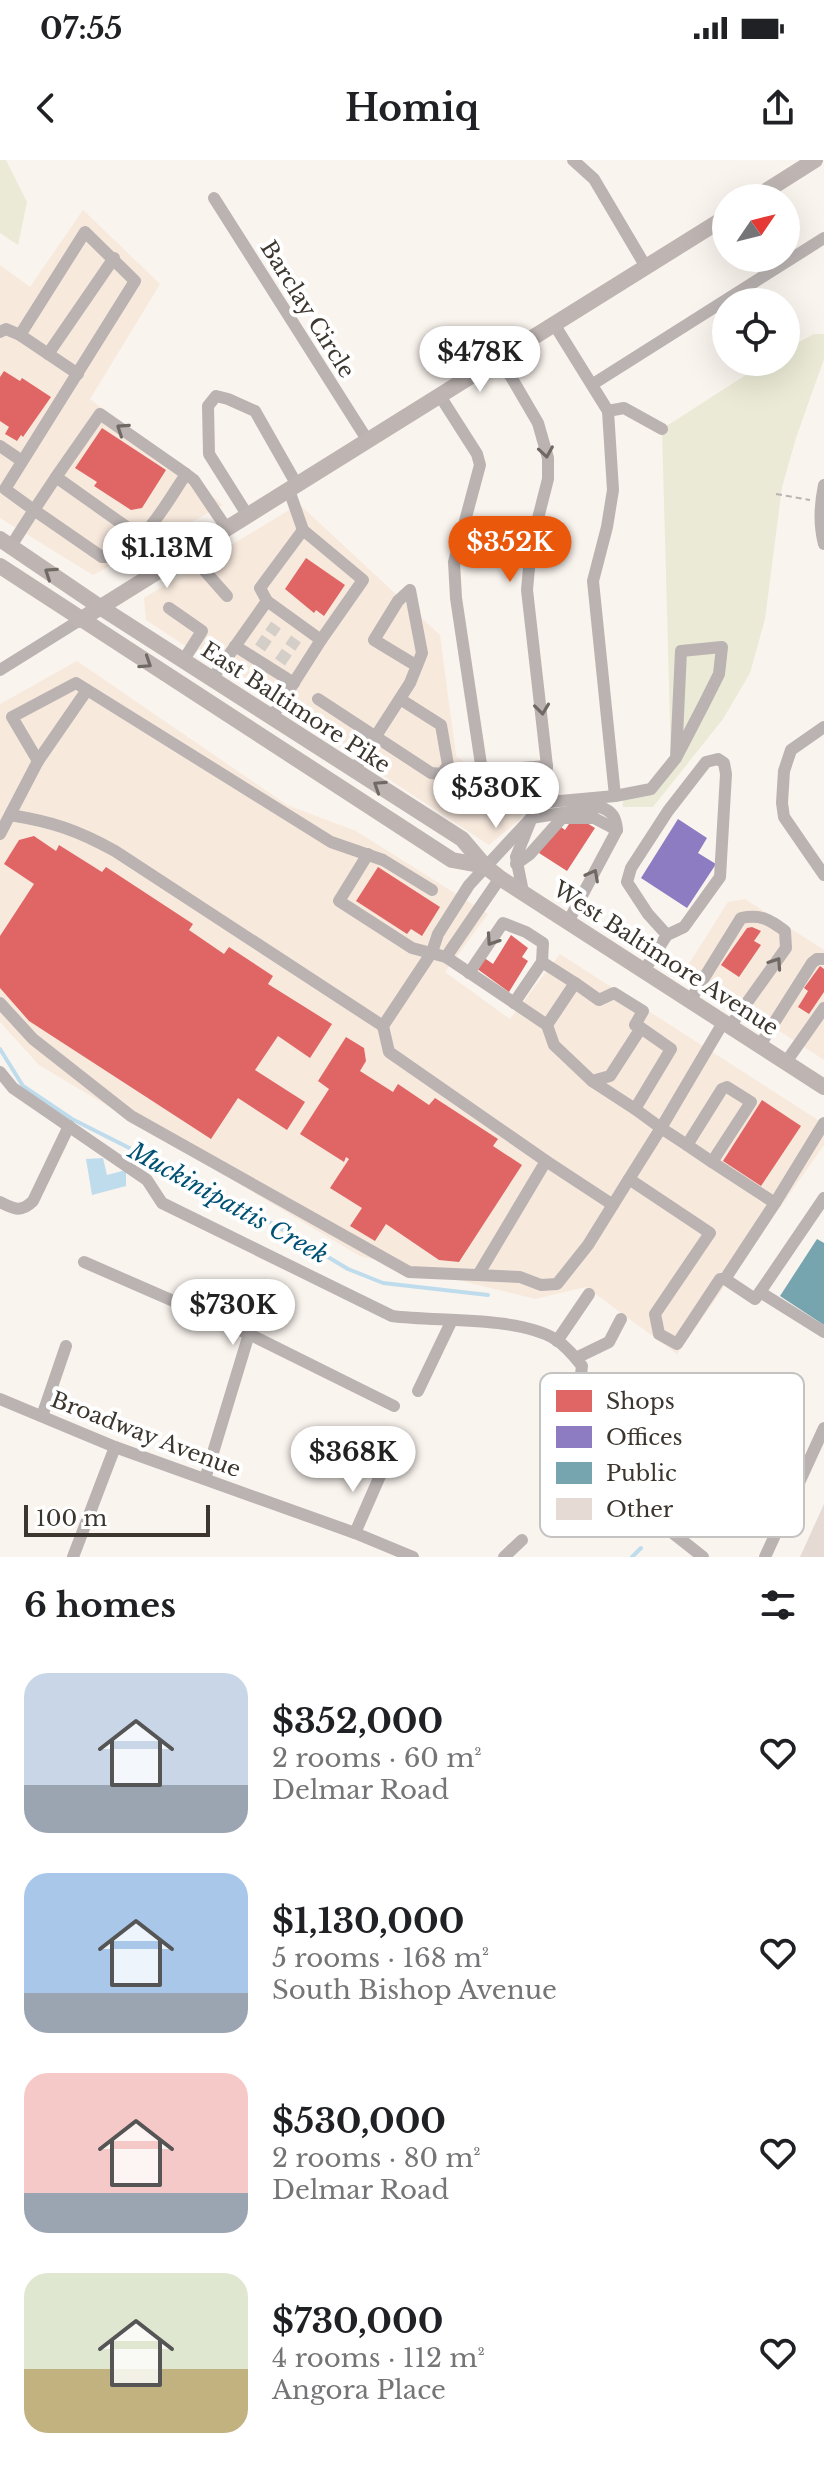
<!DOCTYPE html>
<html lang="en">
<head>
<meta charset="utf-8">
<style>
  :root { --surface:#fff; --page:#f2f2f2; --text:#202124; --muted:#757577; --accent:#ea580c }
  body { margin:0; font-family:"Libre Baskerville",serif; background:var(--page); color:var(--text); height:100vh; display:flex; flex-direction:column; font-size:30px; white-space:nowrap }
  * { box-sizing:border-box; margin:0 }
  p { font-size:26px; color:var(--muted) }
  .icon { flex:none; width:44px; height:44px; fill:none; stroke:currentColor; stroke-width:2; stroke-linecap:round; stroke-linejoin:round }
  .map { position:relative; height:1397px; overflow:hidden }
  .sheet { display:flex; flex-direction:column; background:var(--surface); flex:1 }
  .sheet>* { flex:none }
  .needle { width:52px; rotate:55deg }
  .buttons { position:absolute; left:712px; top:24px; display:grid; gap:16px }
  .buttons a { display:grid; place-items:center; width:88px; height:88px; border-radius:50%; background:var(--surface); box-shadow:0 8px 32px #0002; font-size:40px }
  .scale { position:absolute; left:24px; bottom:20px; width:186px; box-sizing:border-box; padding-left:8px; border:4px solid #3d362f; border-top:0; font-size:22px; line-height:28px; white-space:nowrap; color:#3d362f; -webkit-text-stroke:6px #fff; paint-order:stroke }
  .price { position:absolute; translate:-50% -68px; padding:0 18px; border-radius:28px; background:#fff; color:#222; font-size:26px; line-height:52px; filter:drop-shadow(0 2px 4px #0008) }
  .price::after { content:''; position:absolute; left:50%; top:48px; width:24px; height:18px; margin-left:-12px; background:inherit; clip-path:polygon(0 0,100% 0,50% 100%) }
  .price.current { background:var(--accent); color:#fff }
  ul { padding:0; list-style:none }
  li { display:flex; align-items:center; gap:24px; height:200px; padding:0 24px }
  li span { display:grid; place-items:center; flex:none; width:224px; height:160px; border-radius:24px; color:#555 }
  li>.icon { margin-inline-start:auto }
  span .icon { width:96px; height:96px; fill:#fffc; stroke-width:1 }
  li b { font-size:34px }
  h2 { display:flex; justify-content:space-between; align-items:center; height:96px; padding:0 24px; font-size:34px }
  .status { display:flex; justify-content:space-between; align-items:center; height:56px; padding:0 40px; background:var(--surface); direction:ltr }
  .status svg { height:22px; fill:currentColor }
  header { display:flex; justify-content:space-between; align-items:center; height:104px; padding:0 24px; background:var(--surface); font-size:36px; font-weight:700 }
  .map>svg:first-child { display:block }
</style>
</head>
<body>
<div class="status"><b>07:55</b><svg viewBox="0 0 49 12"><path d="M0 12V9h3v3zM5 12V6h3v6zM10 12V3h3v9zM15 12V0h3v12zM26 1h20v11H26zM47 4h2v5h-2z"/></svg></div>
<header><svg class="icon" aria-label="back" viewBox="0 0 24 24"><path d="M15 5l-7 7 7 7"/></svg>Homiq<svg class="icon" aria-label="share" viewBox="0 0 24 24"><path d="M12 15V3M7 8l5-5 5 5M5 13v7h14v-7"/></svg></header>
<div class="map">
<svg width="824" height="1397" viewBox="0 0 824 1397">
  <rect width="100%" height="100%" fill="#faf4ee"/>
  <g fill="#f8e9dd">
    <polygon points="83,50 160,124 90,239 223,345 93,415 0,358 0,105 30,127"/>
    <polygon points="299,344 440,475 456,596 498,628 531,618 520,659 489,685 146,460 144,438"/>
    <polygon points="77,501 287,645 356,671 488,754 445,812 510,859 560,794 824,964 824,985 677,1194 586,1127 535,1139 360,1096 39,905 0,862 0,544"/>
    <polygon points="745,739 824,790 824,900 685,810 728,742"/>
  </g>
  <g fill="#eaead6">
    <polygon points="0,0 6,0 27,42 18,85 0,73"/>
    <polygon points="814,174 824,174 824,199 796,278 782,327 765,459 750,513 723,559 653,647 623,647 622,629 649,624 671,597 662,269 766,202 786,202 786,189"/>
  </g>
  <polygon fill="#bfdced" points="103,998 107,1015 126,1010 126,1026 92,1035 86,999"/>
  <g fill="#e06666">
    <polygon points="4,211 20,221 22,218 51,237 23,277 21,275 17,281 5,274 9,267 0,261 0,217"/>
    <polygon points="102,268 166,310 142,348 131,350 94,326 97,322 75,308"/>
    <polygon points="306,398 345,425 324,456 316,450 314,453 285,429"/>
    <polygon points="458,608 495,631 481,652 447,631 451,624 449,622"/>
    <polygon points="582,660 595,668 567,711 539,693 557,664 565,670 571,661"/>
    <polygon points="34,676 56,691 59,685 102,712 106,707 193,764 189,770 224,794 229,787 273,816 268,824 332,864 310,898 278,876 255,910 305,942 287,970 238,938 211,979 29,861 0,828 0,776 34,724 4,704 19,680"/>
    <polygon points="378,707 440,747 422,776 411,769 407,774 356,741"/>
    <polygon points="752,767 761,771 754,781 761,785 739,817 721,805 747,768"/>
    <polygon points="511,775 528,788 522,797 528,801 509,832 476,808 483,797 493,804"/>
    <polygon points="820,806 824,809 824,832 809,854 798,847 808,831 804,828"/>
    <polygon points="346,877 364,888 366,901 360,911 393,932 398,924 429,945 435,938 498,979 493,986 522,1005 459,1102 439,1100 386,1064 375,1081 350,1066 362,1048 330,1028 349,999 346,997 344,1002 300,974 329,929 318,921"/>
    <polygon points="762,940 801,966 761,1026 723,1001"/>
  </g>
  <polygon fill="#8e7cc3" points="678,659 707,678 698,693 716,704 687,748 641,718"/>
  <polygon fill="#76a5af" points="817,1079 824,1083 824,1165 780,1136"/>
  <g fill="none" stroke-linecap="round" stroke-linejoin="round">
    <g stroke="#bfdced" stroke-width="4">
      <polyline points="0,889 23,926 72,959 236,1042 348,1109 383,1123 488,1135"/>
      <polyline points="632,1397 641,1388"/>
    </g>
  </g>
  <polygon fill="#e6dad4" points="824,1344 824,1397 800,1397"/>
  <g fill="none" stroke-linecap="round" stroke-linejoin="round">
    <g stroke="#d4cec8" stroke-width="12" stroke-dasharray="12 6" stroke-linecap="butt">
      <polyline points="260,488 276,465"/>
      <polyline points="280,502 296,479"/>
    </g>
    <polyline stroke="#b9b3b1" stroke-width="2" stroke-dasharray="6 4" stroke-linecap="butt" points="776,334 810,340"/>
    <g stroke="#bab3b2" stroke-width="12">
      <polyline points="573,0 594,19 646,107"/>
      <polyline points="214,38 368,281"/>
      <polyline points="554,164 608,251 613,330 607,367 593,421 615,636"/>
      <polyline points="0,172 6,169 20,175 78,214"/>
      <polyline points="20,175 85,72 135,121 5,329 34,350 56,317 142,378"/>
      <polyline points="48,194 114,98"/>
      <polyline points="500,198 538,263 548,298 548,319 531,386 527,430 547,606 545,625 516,697 523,732"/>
      <polyline points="593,224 824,78"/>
      <polyline points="440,236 477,294 480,305 454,402 456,438 482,611 547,606"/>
      <polyline points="608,251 624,248 662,269"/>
      <polyline points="0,286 22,301"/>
      <polyline points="56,317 100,254 186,314"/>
      <path d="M824,325C820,344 819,365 824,384"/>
      <polyline points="248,356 209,294 208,246 216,236 228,239 255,251 297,325"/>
      <path d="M11,386L34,350L102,397C137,400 169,339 186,314L194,320L227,369"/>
      <polyline points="189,393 227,436"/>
      <polyline points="267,441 321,480"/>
      <polyline points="169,448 202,471 183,501"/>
      <polyline points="235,486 294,523"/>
      <polyline points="0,510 80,460"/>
      <polyline points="212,519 267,441 260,428 303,370"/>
      <polyline points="318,539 431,613 442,614 448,605 441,565 400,539"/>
      <polyline points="272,557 321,480 363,420 303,370 289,330"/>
      <polyline points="824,567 791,590 784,611 782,643 784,657 824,715"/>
      <polyline points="38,601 87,530"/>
      <polyline points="354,610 410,523 422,493 410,430 398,441 374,480 417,506"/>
      <polyline points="538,643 615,636 651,629 676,598 704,544 719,514 722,487 681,491 676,598"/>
      <path d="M10,655C53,662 77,670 115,691L383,866L432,792L438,774L469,725L531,658"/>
      <path d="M531,658L600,647C612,651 616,657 617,670L569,760"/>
      <polyline points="0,674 38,601 12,557 76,523 331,682 383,700 432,730"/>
      <polyline points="368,694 339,741 412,788 446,797 547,865 575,823 599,840 614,833 643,851 635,865 641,868 610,916 592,921 554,885 547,865"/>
      <polyline points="516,704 530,694 562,658 594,658 617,670"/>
      <polyline points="446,797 500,718"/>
      <polyline points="542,802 575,823"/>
      <polyline points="645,809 667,775 684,767 720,717 726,614 724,603 718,599 706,602 668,651 631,708 627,722 648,754 667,775"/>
      <polyline points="469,813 503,763 526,772 543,783 542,802 514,843"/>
      <path d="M691,839L741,758C760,754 769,759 785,771L786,788L731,865"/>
      <polyline points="0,843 33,879 131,956 409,1112 520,1117 541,1125 557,1124 588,1085 629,1019 710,1073 655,1154 659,1174 677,1184 720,1119 725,1119 755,1139 760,1132 824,1172"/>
      <polyline points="383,866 389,892 546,1001 478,1115"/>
      <polyline points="641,868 671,889 635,949 661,968 724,861"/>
      <polyline points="760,885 812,803 817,799 824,799"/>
      <polyline points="786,902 824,848"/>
      <path d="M0,912L13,928L147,1020L162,1043L392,1156C437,1162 517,1156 555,1179C566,1186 574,1196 582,1206C576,1253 580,1261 625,1277L666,1363L674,1374L703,1397"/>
      <polyline points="592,921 635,949"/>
      <polyline points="687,985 712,1002"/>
      <polyline points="546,1001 613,1045"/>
      <polyline points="629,1019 661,968 687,985 722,929 727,927 751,942 712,1002 775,1043 824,963"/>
      <path d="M0,1042C14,1049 21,1053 33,1041L69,966"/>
      <polyline points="84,1102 249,1174 394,1246"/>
      <polyline points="725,1119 775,1043"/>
      <polyline points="760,1132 824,1038"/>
      <polyline points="557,1181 589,1134"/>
      <polyline points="576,1198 609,1182 621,1159"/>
      <polyline points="580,1219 642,1249"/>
      <polyline points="418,1231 452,1160"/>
      <polyline points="0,1239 115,1287 355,1373 413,1397"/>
      <polyline points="42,1256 66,1186"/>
      <polyline points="205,1319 249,1174"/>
      <polyline points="355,1373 383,1309"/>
      <polyline points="73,1397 115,1287"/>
      <polyline points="504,1397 522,1380"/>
      <polyline points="765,1397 824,1268"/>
    </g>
    <g stroke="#beb5b2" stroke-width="16">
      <polyline points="755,38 815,0"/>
      <polyline points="0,379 100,447 462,679 485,706 500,718 824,927"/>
      <polyline points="0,406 452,700 485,706"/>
      <polyline points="80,460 726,57"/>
    </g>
  </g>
  <defs><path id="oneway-chevron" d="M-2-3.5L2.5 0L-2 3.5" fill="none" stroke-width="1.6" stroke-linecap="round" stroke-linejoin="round" transform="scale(2)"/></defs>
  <g stroke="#6f6863">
    <use href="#oneway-chevron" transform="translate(122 269) rotate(-146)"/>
    <use href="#oneway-chevron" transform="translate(546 292) rotate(81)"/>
    <use href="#oneway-chevron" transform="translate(542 549) rotate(83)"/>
    <use href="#oneway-chevron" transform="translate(593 715) rotate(-62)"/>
    <use href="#oneway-chevron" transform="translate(492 780) rotate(124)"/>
    <use href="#oneway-chevron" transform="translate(776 803) rotate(-56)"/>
  </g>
  <g stroke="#716963">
    <use href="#oneway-chevron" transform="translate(50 413) rotate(-146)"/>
    <use href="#oneway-chevron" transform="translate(146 503) rotate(33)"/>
    <use href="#oneway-chevron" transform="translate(379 626) rotate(-147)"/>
  </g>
  <g text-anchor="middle" stroke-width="8" stroke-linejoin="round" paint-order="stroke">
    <g font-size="22" fill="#3d362f" stroke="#fff">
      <text transform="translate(308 149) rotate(58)" y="8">Barclay Circle</text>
      <text transform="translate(296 547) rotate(33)" y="8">East Baltimore Pike</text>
      <text transform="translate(666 798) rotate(33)" y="8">West Baltimore Avenue</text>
      <text transform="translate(146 1274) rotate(21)" y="8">Broadway Avenue</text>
    </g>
    <g font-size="24" font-style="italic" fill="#005275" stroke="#fff">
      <text transform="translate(228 1043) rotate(29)" y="8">Muckinipattis Creek</text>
    </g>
  </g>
  <rect x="540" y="1213" width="264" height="164" rx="12" fill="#fff" stroke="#c5c3c1" stroke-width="2"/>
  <rect x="556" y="1230" width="36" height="22" fill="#e06666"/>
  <rect x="556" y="1266" width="36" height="22" fill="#8e7cc3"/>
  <rect x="556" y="1302" width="36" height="22" fill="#76a5af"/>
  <rect x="556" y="1338" width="36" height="22" fill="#e6dad4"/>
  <g font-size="22" fill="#3d362f">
    <text x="606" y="1249">Shops</text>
    <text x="606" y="1285">Offices</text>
    <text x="606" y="1321">Public</text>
    <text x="606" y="1357">Other</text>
  </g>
</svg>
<div class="buttons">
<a><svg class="needle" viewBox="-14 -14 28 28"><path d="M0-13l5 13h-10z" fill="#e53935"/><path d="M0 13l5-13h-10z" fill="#757577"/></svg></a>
<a><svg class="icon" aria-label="locate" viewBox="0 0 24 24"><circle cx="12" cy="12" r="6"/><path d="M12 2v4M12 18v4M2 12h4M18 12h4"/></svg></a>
</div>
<div class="scale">100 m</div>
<b class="price" style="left:480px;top:234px">$478K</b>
<b class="price current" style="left:510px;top:424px">$352K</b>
<b class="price" style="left:167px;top:430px">$1.13M</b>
<b class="price" style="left:496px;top:670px">$530K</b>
<b class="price" style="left:233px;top:1187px">$730K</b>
<b class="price" style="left:353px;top:1334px">$368K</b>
</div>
<section class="sheet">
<h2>6 homes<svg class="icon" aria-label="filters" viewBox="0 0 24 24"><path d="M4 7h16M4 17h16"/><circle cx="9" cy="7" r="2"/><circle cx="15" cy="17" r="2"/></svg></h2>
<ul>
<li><span style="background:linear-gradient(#c9d6e8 70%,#9aa5b1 0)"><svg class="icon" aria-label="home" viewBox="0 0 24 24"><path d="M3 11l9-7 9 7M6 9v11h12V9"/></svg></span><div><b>$352,000</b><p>2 rooms · 60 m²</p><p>Delmar Road</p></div><svg class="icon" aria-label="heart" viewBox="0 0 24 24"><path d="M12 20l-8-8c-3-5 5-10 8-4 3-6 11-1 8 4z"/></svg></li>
<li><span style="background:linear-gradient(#a9c7e8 75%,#9aa5b1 0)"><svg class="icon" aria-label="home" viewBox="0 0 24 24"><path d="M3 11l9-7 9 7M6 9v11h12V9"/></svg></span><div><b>$1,130,000</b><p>5 rooms · 168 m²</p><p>South Bishop Avenue</p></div><svg class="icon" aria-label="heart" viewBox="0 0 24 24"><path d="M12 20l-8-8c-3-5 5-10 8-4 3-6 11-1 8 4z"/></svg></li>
<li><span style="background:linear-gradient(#f6c9c9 75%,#9aa5b1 0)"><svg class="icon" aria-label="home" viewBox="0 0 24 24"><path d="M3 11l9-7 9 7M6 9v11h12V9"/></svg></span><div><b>$530,000</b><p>2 rooms · 80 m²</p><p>Delmar Road</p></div><svg class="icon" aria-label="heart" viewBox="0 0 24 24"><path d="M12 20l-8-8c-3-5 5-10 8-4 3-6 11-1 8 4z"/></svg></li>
<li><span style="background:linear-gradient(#dfe7d0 60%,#c2b280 0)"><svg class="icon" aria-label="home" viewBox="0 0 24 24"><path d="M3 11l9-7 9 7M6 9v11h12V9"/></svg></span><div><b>$730,000</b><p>4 rooms · 112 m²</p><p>Angora Place</p></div><svg class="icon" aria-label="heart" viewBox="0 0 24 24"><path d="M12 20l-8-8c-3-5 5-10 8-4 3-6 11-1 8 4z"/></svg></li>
</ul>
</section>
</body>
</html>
